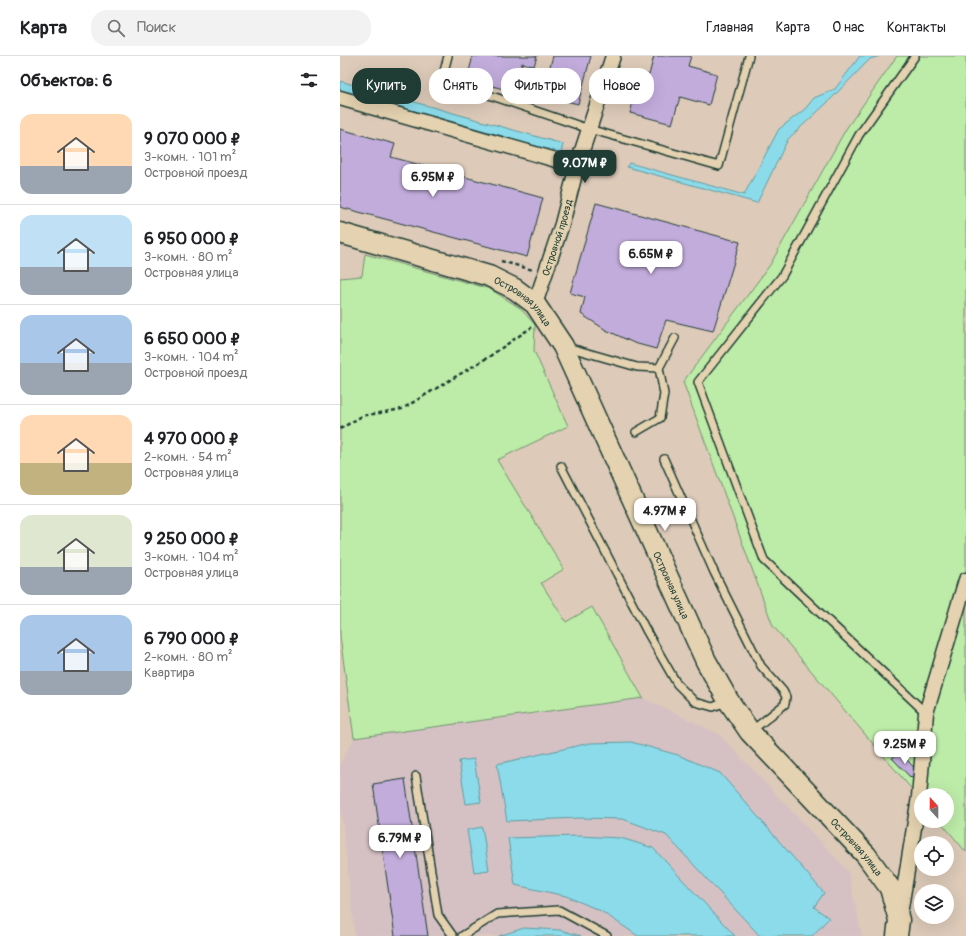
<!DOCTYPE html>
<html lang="ru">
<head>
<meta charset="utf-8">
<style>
  :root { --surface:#fff; --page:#f2f2f2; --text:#202124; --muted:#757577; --line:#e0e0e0; --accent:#1f3d34 }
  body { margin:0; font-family:Pangolin,sans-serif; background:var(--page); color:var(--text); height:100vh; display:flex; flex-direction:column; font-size:15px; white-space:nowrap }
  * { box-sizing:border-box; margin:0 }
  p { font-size:13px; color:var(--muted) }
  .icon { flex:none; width:22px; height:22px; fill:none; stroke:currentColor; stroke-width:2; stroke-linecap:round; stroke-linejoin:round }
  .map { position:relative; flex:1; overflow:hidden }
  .panel { display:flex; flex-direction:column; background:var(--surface); width:340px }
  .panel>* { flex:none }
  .top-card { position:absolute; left:12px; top:12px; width:380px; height:36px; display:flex; gap:8px }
  .needle { width:26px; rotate:339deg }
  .tools { position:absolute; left:574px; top:732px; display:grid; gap:8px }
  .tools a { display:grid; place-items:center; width:40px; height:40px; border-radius:50%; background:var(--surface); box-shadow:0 4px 16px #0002; font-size:20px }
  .price { position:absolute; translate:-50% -34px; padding:0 9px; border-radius:8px; background:#fff; color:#222; font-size:13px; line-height:26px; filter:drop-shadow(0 1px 2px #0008) }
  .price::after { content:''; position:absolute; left:50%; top:24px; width:12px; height:9px; margin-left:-6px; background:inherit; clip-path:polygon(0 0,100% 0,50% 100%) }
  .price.on { background:var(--accent); color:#fff }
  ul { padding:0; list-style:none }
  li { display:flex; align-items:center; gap:12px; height:100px; padding:0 20px }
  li+li { border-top:1px solid var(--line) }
  li span { display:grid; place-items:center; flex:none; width:112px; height:80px; border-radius:12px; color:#555 }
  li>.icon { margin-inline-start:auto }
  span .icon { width:48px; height:48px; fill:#fffc; stroke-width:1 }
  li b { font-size:17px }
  h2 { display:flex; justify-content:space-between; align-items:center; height:48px; padding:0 20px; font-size:17px }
  .pill { padding:0 14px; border-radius:16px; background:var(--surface); box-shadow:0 4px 16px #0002; font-size:14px; line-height:36px }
  .pill.on { background:var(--accent); color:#fff }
  header { display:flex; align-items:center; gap:24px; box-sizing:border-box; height:56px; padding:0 20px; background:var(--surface); border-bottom:1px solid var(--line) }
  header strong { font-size:19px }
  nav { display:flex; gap:22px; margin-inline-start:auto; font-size:14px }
  .search { width:280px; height:36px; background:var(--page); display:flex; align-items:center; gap:10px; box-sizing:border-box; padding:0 14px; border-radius:16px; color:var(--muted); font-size:15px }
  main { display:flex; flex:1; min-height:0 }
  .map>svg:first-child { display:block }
</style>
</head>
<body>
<header>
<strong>Карта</strong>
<div class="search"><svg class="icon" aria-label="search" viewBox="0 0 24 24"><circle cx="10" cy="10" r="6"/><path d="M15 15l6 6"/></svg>Поиск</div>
<nav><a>Главная</a><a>Карта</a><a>О нас</a><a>Контакты</a></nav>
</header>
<main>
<section class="panel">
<h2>Объектов: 6<svg class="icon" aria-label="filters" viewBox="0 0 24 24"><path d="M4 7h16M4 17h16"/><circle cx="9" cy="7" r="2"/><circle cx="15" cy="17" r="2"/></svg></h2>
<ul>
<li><span style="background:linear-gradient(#ffd9b3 65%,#9aa5b1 0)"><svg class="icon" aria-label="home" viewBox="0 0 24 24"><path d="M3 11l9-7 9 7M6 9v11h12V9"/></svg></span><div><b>9 070 000 ₽</b><p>3-комн. · 101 m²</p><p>Островной проезд</p></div></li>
<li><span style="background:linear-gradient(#bfe0f5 65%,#9aa5b1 0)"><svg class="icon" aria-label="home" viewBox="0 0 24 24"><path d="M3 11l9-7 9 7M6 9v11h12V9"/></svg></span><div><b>6 950 000 ₽</b><p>3-комн. · 80 m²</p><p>Островная улица</p></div></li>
<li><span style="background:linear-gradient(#a9c7e8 60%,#9aa5b1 0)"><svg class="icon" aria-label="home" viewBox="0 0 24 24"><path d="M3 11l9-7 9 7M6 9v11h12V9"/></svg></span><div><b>6 650 000 ₽</b><p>3-комн. · 104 m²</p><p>Островной проезд</p></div></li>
<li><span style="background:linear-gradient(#ffd9b3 60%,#c2b280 0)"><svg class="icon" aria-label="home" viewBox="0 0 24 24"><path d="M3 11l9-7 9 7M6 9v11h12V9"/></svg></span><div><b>4 970 000 ₽</b><p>2-комн. · 54 m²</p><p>Островная улица</p></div></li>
<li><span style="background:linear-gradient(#dfe7d0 65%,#9aa5b1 0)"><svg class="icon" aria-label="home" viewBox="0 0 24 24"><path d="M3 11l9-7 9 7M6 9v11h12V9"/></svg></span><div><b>9 250 000 ₽</b><p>3-комн. · 104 m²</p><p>Островная улица</p></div></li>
<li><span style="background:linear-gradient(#a9c7e8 70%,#9aa5b1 0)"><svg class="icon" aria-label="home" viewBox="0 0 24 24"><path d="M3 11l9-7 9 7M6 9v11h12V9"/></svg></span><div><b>6 790 000 ₽</b><p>2-комн. · 80 m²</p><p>Квартира</p></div></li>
</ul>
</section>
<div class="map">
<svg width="626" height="880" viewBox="0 0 626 880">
  <rect width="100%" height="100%" fill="#ddcab9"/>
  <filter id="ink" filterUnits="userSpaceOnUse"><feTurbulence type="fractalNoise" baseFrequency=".025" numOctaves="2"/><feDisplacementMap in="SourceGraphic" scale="8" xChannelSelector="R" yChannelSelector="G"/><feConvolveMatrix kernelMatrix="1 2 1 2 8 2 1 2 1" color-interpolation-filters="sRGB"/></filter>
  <g filter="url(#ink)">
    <polygon fill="#d5c1c4" points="303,642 379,678 508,815 522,880 15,880 0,745 0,708 14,682"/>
    <g fill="#bdeba8" stroke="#6e946e">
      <polygon points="557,0 626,0 626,796 600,765 607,765 607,739 581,739 581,744 433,570 343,326 430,209 506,73"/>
      <polygon points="25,198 150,233 180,252 195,269 194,295 228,370 157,404 224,513 201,527 226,566 252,551 303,642 14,682 0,580 0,222 22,220"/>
    </g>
    <g fill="#8cdbea" stroke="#609ca1">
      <polygon points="520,0 540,0 530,3 487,47 448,83 417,147 287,111 289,107 404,139 439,73 465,53 474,42 495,33"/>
      <polygon points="0,25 223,88 221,98 0,35"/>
      <polygon points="291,686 338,699 380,717 484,837 474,851 489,862 472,880 420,880 326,779 283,763 239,762 167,765 157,708 250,687"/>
      <polygon points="134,703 141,746 126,748 119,705"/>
      <polygon points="142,771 149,814 134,816 127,774"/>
      <polygon points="238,780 281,782 313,792 395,880 298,880 261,855 226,840 175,829 168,782"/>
      <polygon points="184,872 220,874 241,880 159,880"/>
    </g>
    <g fill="#c2acdc" stroke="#1f3d34">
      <polygon points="133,0 197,0 194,10 182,7 174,36 127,23"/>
      <polygon points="213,0 251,0 238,48 202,39"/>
      <polygon points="314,0 351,0 348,10 377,18 369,49 340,41 332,68 290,57 301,17 309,19"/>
      <polygon points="0,73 55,88 51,101 203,142 187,201 0,151"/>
      <polygon points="256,147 400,186 373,275 326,264 316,293 294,287 266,274 241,258 245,241 230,237"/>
      <polygon points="560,696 578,716 571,722 552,702"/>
      <polygon points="65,723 88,880 55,880 33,728"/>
    </g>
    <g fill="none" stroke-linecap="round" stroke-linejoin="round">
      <g stroke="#1f3d34" stroke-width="10">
        <g id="lane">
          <polyline points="108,0 102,23 249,73 379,110 409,0"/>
          <polyline points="575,0 519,79 442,220 358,326 424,504 586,657"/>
          <polyline points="227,291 297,311 319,312"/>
          <polyline points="296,376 320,362 324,338 319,312 335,282"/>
          <polyline points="324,403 374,516 421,610 443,635 446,641 445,648 410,676"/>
          <polyline points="221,410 306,574 337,628 355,646 373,651 388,645"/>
          <polyline points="76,720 98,859 113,880"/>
          <polyline points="122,880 157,858 219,854 267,880"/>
        </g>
      </g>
      <g stroke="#1f3d34" stroke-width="17">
        <g id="street">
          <polyline points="0,42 237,110"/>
          <path id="s1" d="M195,248L222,168L237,110L273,0"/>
          <polyline points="560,858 579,741 586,657 626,524"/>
        </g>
      </g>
      <g stroke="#1f3d34" stroke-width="23">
        <g id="secondary">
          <path id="s2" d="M0,177L149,220L175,233L195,248L223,290L366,605L388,644L410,676L526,799L550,832L559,864L557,880"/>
        </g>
      </g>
      <g stroke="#1f3d34" stroke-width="2.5" stroke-dasharray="4 3" stroke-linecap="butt">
        <polyline points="161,205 193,214"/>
        <polyline points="0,373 22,360 62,353 150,300 192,271"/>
      </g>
      <use href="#lane" stroke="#e4d2b0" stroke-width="7"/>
      <use href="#street" stroke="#e4d2b0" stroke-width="14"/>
      <use href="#secondary" stroke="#e4d2b0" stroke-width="20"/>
    </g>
  </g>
  <g text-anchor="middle" stroke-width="3" stroke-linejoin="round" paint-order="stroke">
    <g font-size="10" fill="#1f3d34" stroke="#e4d2b0">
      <text dy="4" stroke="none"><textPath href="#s1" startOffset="70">Островной проезд</textPath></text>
      <text dy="4" stroke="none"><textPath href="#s2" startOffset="198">Островная улица</textPath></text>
      <text dy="4" stroke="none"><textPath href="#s2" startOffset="522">Островная улица</textPath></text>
      <text dy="4" stroke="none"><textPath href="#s2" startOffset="846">Островная улица</textPath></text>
    </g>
  </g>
</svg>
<div class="tools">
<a><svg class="needle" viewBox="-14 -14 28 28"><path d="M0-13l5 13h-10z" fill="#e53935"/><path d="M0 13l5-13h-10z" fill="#757577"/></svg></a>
<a><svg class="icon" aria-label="locate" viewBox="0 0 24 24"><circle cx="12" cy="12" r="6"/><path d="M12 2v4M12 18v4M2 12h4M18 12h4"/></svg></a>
<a><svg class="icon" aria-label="layers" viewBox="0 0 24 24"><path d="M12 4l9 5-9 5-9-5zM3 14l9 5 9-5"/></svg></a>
</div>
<b class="price on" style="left:245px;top:128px">9.07M ₽</b>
<b class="price" style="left:93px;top:142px">6.95M ₽</b>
<b class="price" style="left:311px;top:219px">6.65M ₽</b>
<b class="price" style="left:325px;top:476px">4.97M ₽</b>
<b class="price" style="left:565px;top:709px">9.25M ₽</b>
<b class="price" style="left:60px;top:803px">6.79M ₽</b>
<div class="top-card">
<a class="pill on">Купить</a>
<a class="pill">Снять</a>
<a class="pill">Фильтры</a>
<a class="pill">Новое</a>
</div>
</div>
</main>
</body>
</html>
